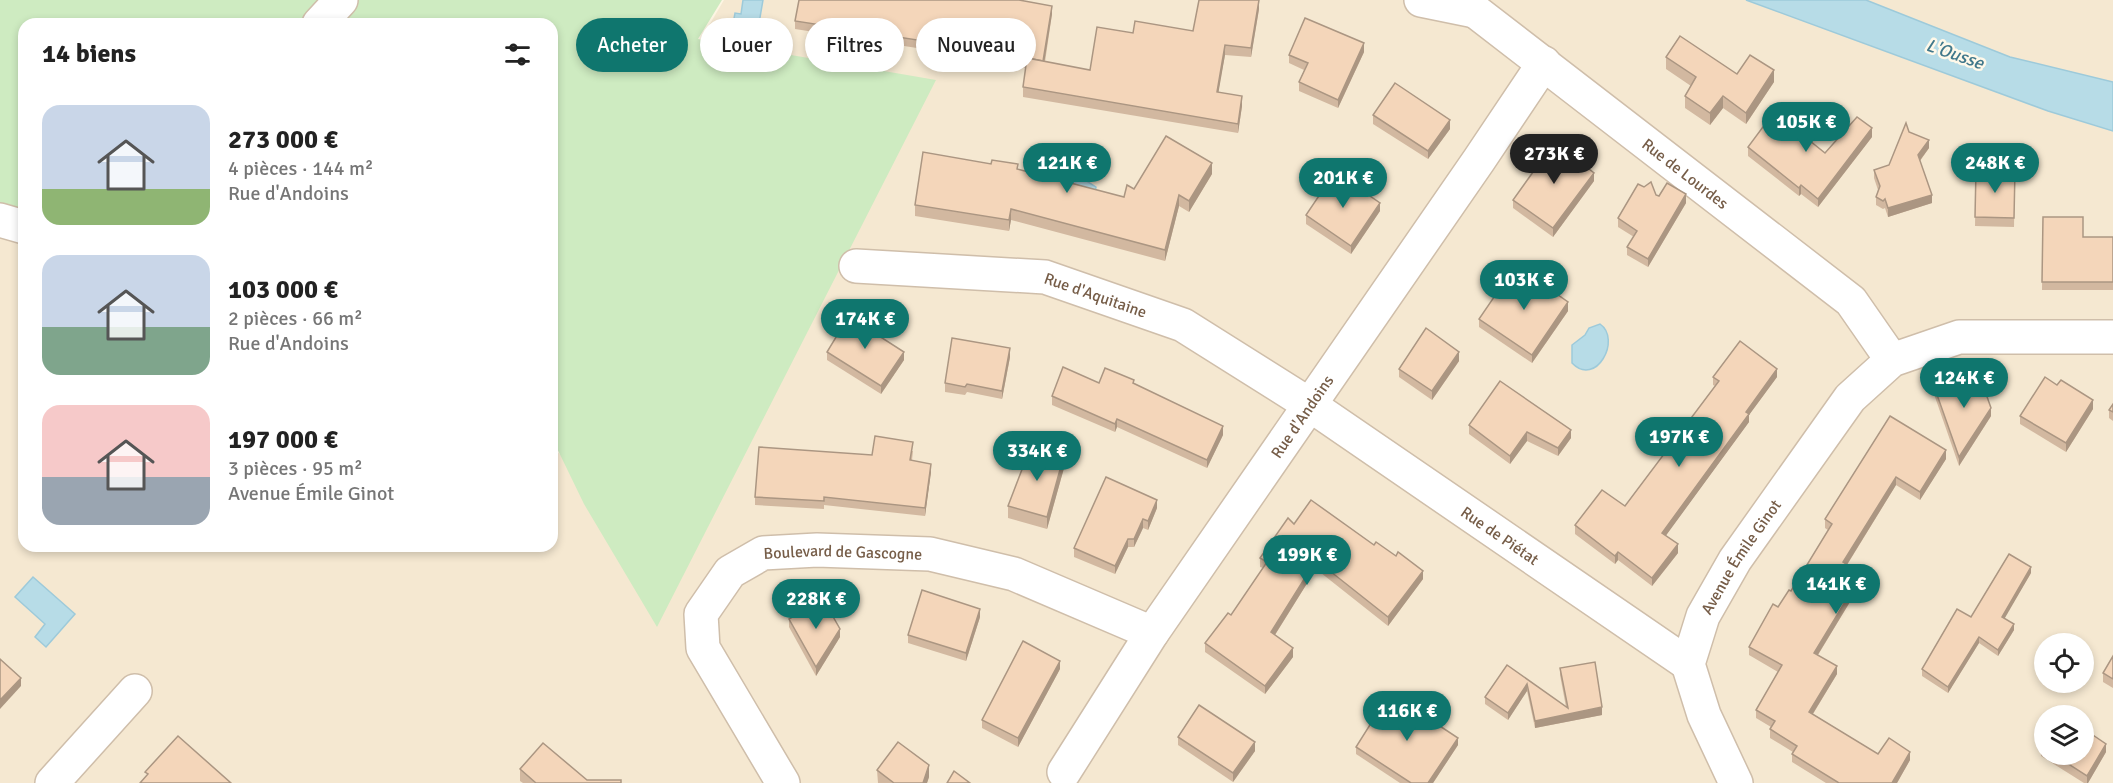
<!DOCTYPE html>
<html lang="fr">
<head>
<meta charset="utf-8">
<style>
  :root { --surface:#fff; --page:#f6f6f6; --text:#222; --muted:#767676; --accent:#0f766e }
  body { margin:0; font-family:Signika,sans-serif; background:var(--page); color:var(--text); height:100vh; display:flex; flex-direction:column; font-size:22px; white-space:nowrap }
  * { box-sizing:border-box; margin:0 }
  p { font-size:20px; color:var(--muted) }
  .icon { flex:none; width:33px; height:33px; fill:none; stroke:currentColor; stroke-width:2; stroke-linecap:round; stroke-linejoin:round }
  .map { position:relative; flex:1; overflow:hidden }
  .drawer { position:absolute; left:18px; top:18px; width:540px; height:534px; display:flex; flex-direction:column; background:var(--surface); border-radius:18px; box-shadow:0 3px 9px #0003 }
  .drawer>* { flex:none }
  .banner { position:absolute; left:576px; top:18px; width:570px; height:54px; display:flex; gap:12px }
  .fabs { position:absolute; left:2034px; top:633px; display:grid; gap:12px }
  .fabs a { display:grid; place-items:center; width:60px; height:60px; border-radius:50%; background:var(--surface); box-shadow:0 3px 9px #0003; font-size:30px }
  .price { position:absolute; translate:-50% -51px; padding:0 14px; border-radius:21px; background:var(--accent); color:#fff; font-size:20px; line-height:39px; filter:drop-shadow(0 2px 3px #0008) }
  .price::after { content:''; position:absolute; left:50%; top:36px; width:18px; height:14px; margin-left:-9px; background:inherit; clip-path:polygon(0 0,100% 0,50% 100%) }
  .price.current { background:#222; color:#fff }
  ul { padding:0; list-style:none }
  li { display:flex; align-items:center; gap:18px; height:150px; padding:0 24px }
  li span { display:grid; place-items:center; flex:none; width:168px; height:120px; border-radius:18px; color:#555 }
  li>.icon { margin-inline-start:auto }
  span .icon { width:72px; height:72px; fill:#fffc; stroke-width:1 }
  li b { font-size:26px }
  h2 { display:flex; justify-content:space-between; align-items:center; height:72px; padding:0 24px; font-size:26px }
  .tag { padding:0 21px; border-radius:27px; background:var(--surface); box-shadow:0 3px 9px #0003; font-size:21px; line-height:54px }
  .tag.current { background:var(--accent); color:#fff }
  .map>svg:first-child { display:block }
</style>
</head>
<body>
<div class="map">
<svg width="2113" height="783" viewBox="0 0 2113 783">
  <rect width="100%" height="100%" fill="#fdf5e3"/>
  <path fill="#f5e8d1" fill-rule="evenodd" d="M724,0H2113V783H0V196L24,194V546H552V448L690,552L926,88L701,39ZM2044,644H2084V682H2044ZM2044,716H2084V754H2044Z"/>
  <g fill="#ceebc1">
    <polygon points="0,0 334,0 313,24 24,24 24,216 0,207"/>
    <polygon points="357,0 722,0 698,39 936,80 657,627 584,504 552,438 552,24 335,24"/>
  </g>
  <g fill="#b7dce7" stroke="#9dcada" stroke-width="1.5">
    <polygon points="743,0 763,0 758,29 733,24 735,13 741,14"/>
    <polygon points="1746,0 1866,0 2010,57 2113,82 2113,131 2048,111"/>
    <polygon points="1045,154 1096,187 1095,193 1038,178"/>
    <path d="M1600,324C1622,339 1596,388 1572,363V345L1585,335L1589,328Z"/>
    <polygon points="33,577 75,614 46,647 35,637 45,624 15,597"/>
  </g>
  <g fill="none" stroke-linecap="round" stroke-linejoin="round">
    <g stroke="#cfbeaa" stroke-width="36">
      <g id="street">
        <polyline points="1421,0 1475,11"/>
        <path id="s1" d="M1463,0L1475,11L1851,301L1892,360"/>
        <polyline points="319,24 341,0"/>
        <polyline points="0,220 24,227"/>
        <path id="s2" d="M856,266L1045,277L1183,325L1310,405L1688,664"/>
        <path id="s3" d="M1064,772L1152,633L1479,160L1544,63"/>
        <polyline points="52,783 135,691"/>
        <path id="s4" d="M783,783L703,648L701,614L730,572L763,553L817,550L930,554L1014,574L1152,633"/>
        <path id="s5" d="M1736,783L1704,715L1688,664L1703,616L1735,560L1850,398L1892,360L1959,337H2113"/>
      </g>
    </g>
    <use href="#street" stroke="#fff" stroke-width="33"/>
  </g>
  <g fill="#d2b8a0">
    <polygon points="1259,9 1251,57 1225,55 1218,92 1242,106 1238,133 1023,97 1023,87 1026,68 1018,67 1018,57 951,45 949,53 795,29 795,21 1052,14 1045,62 1090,70 1133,33 1193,31"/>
    <polygon points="1364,52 1338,108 1299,91 1299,82 1304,70 1289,63 1289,55"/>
    <polygon points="1666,57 1737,74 1774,82 1746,124 1723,108 1710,125 1685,108 1685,96 1691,86 1666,69"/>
    <polygon points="1373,115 1450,129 1428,159 1373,124"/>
    <polygon points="1909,132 1929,148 1920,161 1932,203 1888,217 1885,208 1883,209 1876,205 1876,197 1878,190 1874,178 1874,170 1889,165"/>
    <polygon points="1872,137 1818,207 1801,194 1799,196 1748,156 1748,147 1825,153"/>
    <polygon points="1577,160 1594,181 1553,237 1513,208 1513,200"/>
    <polygon points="1018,169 1124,197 1134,189 1212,174 1189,212 1179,206 1165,261 1011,220 1009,231 915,216 915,205"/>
    <polygon points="1976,170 2015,170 2014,227 1975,226"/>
    <polygon points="1656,195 1659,196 1686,203 1648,267 1627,255 1627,247 1634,237 1618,227 1618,218"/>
    <polygon points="1380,211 1351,254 1306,224 1306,215"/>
    <polygon points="2043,217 2083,237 2113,237 2113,290 2042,290"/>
    <polygon points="1510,284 1568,311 1532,363 1479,327 1479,319"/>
    <polygon points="827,352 904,360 881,394 827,360"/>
    <polygon points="1010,357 1002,399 967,392 965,395 945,392 945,383"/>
    <polygon points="1459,361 1432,400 1399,377 1399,369"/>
    <polygon points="1713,377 1777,377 1749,415 1749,422 1665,536 1678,553 1652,586 1618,560 1615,564 1575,534 1575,525 1625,506 1715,386 1713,385"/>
    <polygon points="1099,383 1134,383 1223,435 1207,468 1117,427 1115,432 1052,405 1052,396"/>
    <polygon points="2057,385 2093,409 2066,452 2020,424 2020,416"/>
    <polygon points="1935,389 1991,416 1959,466 1935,397"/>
    <polygon points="2113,404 2113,421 2109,418 2109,410"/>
    <polygon points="1890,416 1946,459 1920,500 1896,485 1847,565 1862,582 1818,655 1837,674 1813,714 1878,754 1910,760 1897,783 1826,783 1792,762 1792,754 1793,752 1770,738 1770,729 1771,727 1756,718 1756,710 1778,672 1749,655 1749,647 1778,607 1791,591 1828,530 1825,528 1825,519"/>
    <polygon points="1469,425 1571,438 1558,456 1527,441 1510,464 1469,434"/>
    <polygon points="913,451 912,460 931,472 925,516 824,505 824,509 755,505 755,497 872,455"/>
    <polygon points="1064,468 1047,529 1008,518 1008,506"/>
    <polygon points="1157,508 1148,530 1143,528 1134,547 1128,547 1115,574 1074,557 1074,548"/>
    <polygon points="1294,524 1423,579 1388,626 1316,569 1275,635 1293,657 1265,694 1205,652 1205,643 1231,615 1263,568 1260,567 1260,558"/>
    <polygon points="2031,573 2004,618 2014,630 1998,656 1979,643 1948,693 1922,676 1922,669 1971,617"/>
    <polygon points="980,617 966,661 908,643 908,635"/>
    <polygon points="789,619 840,637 816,676 789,627"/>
    <polygon points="2113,656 2113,688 2103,682 2103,673"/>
    <polygon points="1507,665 1566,707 1560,675 1560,668 1602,715 1535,728 1527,691 1508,720 1485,704 1485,697"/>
    <polygon points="1060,669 1018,747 982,728 982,720"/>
    <polygon points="1178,737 1255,751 1233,782 1178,745"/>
    <polygon points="2044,741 2044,754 2084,754 2106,752 2088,783 2084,783 2041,756 2041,747"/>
    <polygon points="1458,745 1433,783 1400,783 1356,754 1356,747"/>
    <polygon points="520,769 587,780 621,783 523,783 520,781"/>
    <polygon points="877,770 929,777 927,783 878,783"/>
  </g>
  <g fill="#ab9682">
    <polygon points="1259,0 1259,9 1251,57 1251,48"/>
    <polygon points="1052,6 1052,14 1043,70 1043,61"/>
    <polygon points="1364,43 1364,52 1338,108 1338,100"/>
    <polygon points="1225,45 1225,55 1217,101 1217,92"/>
    <polygon points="1774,70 1774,82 1746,124 1746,113"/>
    <polygon points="1242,96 1242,106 1238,133 1238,124"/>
    <polygon points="1723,96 1723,108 1710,125 1710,113"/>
    <polygon points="1450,120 1450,129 1428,159 1428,151"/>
    <polygon points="1872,128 1872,137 1818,207 1818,199"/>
    <polygon points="1929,140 1929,148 1918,163 1918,155"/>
    <polygon points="1212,163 1212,174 1189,212 1189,201"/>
    <polygon points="1594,173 1594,181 1553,237 1553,228"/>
    <polygon points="1801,185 1801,194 1799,196 1799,188"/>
    <polygon points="1686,194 1686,203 1648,267 1648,259"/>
    <polygon points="1179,195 1179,206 1165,261 1165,250"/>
    <polygon points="1932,195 1932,203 1888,217 1888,208"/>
    <polygon points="1380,203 1380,211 1351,254 1351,246"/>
    <polygon points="1011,209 1011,220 1009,231 1009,220"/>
    <polygon points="1568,302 1568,311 1532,363 1532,355"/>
    <polygon points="1010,348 1010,357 1002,399 1002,391"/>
    <polygon points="904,352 904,360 881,394 881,386"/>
    <polygon points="1459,352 1459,361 1432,400 1432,391"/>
    <polygon points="1777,369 1777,377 1749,415 1749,422 1662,541 1662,533 1746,412"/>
    <polygon points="2093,400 2093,409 2066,452 2066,443"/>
    <polygon points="1991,408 1991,416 1959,466 1959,457"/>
    <polygon points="1117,419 1117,427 1115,432 1115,424"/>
    <polygon points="1223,426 1223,435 1207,468 1207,460"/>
    <polygon points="1571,430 1571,438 1558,456 1558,448"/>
    <polygon points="1527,432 1527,441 1510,464 1510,456"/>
    <polygon points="1946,450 1946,459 1920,500 1920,492"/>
    <polygon points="1064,455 1064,468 1047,529 1047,517"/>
    <polygon points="931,464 931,472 925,516 925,508"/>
    <polygon points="1896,477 1896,485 1843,571 1843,562"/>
    <polygon points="1157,500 1157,508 1148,530 1148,521"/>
    <polygon points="1143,519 1143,528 1134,547 1134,539"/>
    <polygon points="1128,539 1128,547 1115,574 1115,566"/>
    <polygon points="1678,544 1678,553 1652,586 1652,578"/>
    <polygon points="1618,552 1618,560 1615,564 1615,556"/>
    <polygon points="1316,560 1316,569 1271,641 1271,632"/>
    <polygon points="2031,567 2031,573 2002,623 2002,617"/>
    <polygon points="1423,571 1423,579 1388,626 1388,617"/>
    <polygon points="1862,574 1862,582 1814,661 1814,653"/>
    <polygon points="980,609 980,617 966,661 966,653"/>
    <polygon points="2014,624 2014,630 1998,656 1998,650"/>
    <polygon points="840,629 840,637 816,676 816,667"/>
    <polygon points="1979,637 1979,643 1948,693 1948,687"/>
    <polygon points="1293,648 1293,657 1265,694 1265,686"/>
    <polygon points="1060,661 1060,669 1018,747 1018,738"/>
    <polygon points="1837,666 1837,674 1809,720 1809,712"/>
    <polygon points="21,678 21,686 0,709 0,700"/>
    <polygon points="1527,684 1527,691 1508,720 1508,713"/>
    <polygon points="1602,707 1602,715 1535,728 1535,721"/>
    <polygon points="1458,738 1458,745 1433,783 1428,783"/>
    <polygon points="1255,742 1255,751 1233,782 1233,773"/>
    <polygon points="2106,744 2106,752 2088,783 2087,783 2087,776"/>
    <polygon points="1910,752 1910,760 1897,783 1892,783"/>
    <polygon points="929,765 929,777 927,783 923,783"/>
  </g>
  <g fill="#f4d6ba" stroke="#ab9682" stroke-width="1.5">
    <polygon points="799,0 1019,0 1052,6 1043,61 1027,58 1027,60 1018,59 1020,49 951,37 949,45 795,21"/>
    <polygon points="1199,0 1259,0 1251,48 1225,45 1217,92 1242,96 1238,124 1023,87 1027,58 1090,70 1097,27 1133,33 1135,21 1193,31"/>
    <polygon points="1305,18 1364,43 1338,100 1299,82 1308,63 1289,55"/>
    <polygon points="1680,36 1737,74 1750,55 1774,70 1746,113 1723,96 1710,113 1685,96 1696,77 1666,57"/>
    <polygon points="1395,83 1450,120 1428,151 1373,115"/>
    <polygon points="1774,112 1825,153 1857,117 1872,128 1818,199 1801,185 1799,188 1748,147"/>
    <polygon points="1906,123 1909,132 1929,140 1918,155 1932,195 1888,208 1885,199 1883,201 1876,197 1880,186 1874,170 1889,165"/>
    <polygon points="1166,136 1212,163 1189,201 1179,195 1165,250 1011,209 1009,220 915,205 923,152 991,164 992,160 1018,164 1017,169 1124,197 1127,185 1134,189"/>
    <polygon points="1556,140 1577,154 1575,158 1594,173 1553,228 1513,200"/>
    <polygon points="1976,170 2015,170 2014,218 1975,217"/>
    <polygon points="1335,172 1380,203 1351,246 1306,215"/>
    <polygon points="1651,182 1656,195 1659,196 1667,183 1686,194 1648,259 1627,247 1637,231 1618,218 1638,184 1644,187"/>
    <polygon points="2043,217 2083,217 2083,237 2113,237 2113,282 2042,282"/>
    <polygon points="1521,269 1568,302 1532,355 1479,319 1505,281 1510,284"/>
    <polygon points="850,314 881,333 879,336 904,352 881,386 827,352"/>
    <polygon points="1426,328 1459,352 1432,391 1399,369"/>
    <polygon points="952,338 1010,348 1002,391 967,384 965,387 945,383"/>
    <polygon points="1740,341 1777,369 1746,412 1749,414 1662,533 1678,544 1652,578 1618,552 1615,556 1575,525 1602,490 1625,506 1719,381 1713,377"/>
    <polygon points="1063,367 1099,383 1105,368 1134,380 1133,383 1223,426 1207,460 1117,419 1115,424 1052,396"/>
    <polygon points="1979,374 1991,408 1959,457 1935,389"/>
    <polygon points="2045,377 2057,385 2061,380 2093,400 2066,443 2020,416"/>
    <polygon points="1500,381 1571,430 1558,448 1527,432 1510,456 1469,425"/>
    <polygon points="2113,404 2113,412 2109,410"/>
    <polygon points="1890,416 1946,450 1920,492 1896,477 1843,562 1862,574 1814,653 1837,666 1809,712 1878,754 1889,738 1910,752 1892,783 1839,783 1792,754 1797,746 1770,729 1775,721 1756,710 1782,665 1749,647 1773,604 1778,607 1789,590 1791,591 1832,524 1825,519"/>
    <polygon points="875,436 913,442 910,460 931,464 925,508 824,497 824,501 755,497 759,447 872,455"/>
    <polygon points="1031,446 1064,455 1047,517 1008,506"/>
    <polygon points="1106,477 1157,500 1148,521 1143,519 1134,539 1128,539 1115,566 1074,548"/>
    <polygon points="1311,500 1374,545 1376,542 1396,556 1398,552 1423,571 1388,617 1316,560 1271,632 1293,648 1265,686 1205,643 1228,613 1231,615 1267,562 1260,558 1288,518 1294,524"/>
    <polygon points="2009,554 2031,567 2002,617 2014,624 1998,650 1979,637 1948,687 1922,669 1957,609 1971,617"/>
    <polygon points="922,590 980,609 966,653 908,635"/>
    <polygon points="823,599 840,629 816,667 789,619"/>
    <polygon points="1023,641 1060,661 1018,738 982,720"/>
    <polygon points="2113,656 2113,679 2103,673"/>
    <polygon points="0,659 21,678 0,700"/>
    <polygon points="1595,662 1602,707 1535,721 1527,684 1508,713 1485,697 1507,665 1568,708 1560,668"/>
    <polygon points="1390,693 1458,738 1428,783 1411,783 1356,747"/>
    <polygon points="1199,705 1255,742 1233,773 1178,737"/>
    <polygon points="2084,729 2106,744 2087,776 2053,754 2084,754"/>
    <polygon points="178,736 231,783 140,783 148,774 145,772"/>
    <polygon points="2044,741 2044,749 2041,747"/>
    <polygon points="898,742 929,765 923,783 894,783 877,770"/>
    <polygon points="543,743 587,780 621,780 621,783 536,783 520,769"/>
    <polygon points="954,771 970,783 947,783"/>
  </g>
  <g text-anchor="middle" stroke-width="5" stroke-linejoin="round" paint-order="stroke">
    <g font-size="16" fill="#765d48" stroke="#fff9ea">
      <text dy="6" stroke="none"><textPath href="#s1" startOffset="282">Rue de Lourdes</textPath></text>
      <text dy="6" stroke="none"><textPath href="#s2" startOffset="243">Rue d'Aquitaine</textPath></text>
      <text dy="6" stroke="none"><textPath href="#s3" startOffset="428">Rue d'Andoins</textPath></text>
      <text dy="6" stroke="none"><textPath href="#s2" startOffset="716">Rue de Piétat</textPath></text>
      <text dy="6" stroke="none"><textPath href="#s4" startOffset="360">Boulevard de Gascogne</textPath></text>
      <text dy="6" stroke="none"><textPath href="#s5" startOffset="249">Avenue Émile Ginot</textPath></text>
    </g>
    <g font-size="18" font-style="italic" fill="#41788b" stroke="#fff9ea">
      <text transform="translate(1955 54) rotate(19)" y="6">L'Ousse</text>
    </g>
  </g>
</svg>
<div class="fabs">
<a><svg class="icon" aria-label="locate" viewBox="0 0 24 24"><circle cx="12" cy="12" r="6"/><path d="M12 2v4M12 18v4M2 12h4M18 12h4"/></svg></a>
<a><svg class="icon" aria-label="layers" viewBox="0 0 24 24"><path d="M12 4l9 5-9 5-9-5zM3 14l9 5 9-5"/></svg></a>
</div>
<b class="price" style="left:1806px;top:153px">105K €</b>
<b class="price current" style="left:1554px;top:185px">273K €</b>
<b class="price" style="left:1067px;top:194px">121K €</b>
<b class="price" style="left:1995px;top:194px">248K €</b>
<b class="price" style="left:1343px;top:209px">201K €</b>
<b class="price" style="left:1524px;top:311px">103K €</b>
<b class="price" style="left:865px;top:350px">174K €</b>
<b class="price" style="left:1964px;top:409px">124K €</b>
<b class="price" style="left:1679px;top:468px">197K €</b>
<b class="price" style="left:1037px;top:482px">334K €</b>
<b class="price" style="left:1307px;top:586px">199K €</b>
<b class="price" style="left:1836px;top:615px">141K €</b>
<b class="price" style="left:816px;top:630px">228K €</b>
<b class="price" style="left:1407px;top:742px">116K €</b>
<div class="banner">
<a class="tag current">Acheter</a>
<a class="tag">Louer</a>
<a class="tag">Filtres</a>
<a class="tag">Nouveau</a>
</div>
<section class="drawer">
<h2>14 biens<svg class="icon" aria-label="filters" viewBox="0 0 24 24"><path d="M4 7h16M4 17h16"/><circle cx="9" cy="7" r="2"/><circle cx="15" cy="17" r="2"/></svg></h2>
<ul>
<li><span style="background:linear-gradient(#c9d6e8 70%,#8fb573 0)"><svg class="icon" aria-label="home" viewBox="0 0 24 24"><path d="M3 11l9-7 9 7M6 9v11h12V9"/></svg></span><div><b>273 000 €</b><p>4 pièces · 144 m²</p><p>Rue d'Andoins</p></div></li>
<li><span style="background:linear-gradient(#c9d6e8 60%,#7fa58c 0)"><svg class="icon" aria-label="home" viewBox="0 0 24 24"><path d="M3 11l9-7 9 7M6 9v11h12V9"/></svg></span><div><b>103 000 €</b><p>2 pièces · 66 m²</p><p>Rue d'Andoins</p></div></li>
<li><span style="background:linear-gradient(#f6c9c9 60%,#9aa5b1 0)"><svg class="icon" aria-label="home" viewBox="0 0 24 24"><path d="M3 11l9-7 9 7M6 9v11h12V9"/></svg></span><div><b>197 000 €</b><p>3 pièces · 95 m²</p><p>Avenue Émile Ginot</p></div></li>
</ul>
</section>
</div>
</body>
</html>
